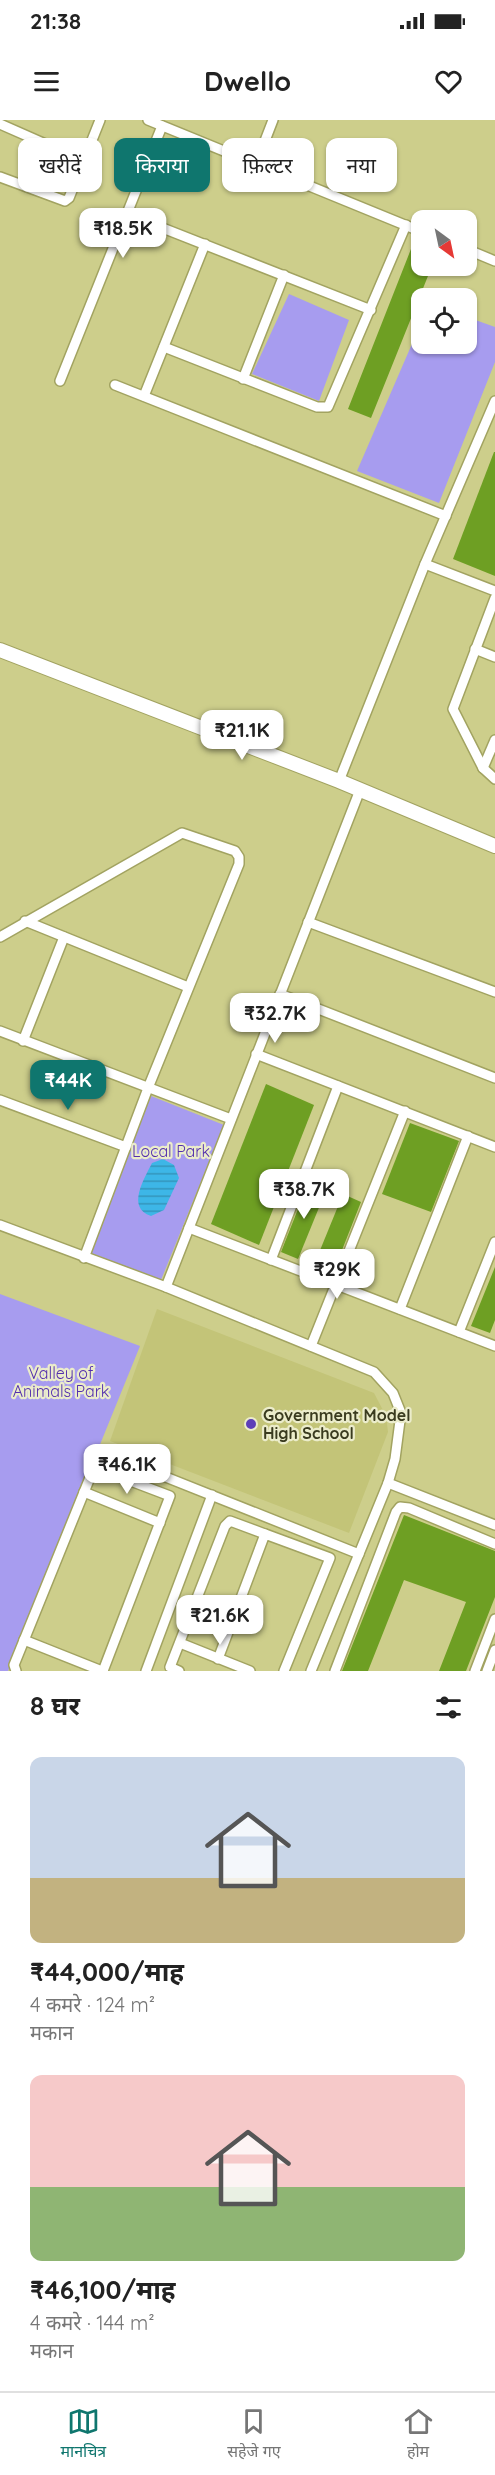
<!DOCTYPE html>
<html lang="hi">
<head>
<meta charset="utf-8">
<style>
  :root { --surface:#fff; --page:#f2f2f2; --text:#222; --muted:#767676; --line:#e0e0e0; --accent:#0f766e }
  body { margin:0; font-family:Quicksand,"Noto Sans Devanagari",sans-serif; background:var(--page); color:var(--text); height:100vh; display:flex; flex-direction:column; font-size:22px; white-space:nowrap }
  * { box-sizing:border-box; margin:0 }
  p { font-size:20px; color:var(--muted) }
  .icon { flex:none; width:33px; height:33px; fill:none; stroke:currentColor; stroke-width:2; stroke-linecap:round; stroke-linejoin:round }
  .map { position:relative; height:1551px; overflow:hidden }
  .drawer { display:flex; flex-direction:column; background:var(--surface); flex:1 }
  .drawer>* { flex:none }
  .banner { position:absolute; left:18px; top:18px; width:459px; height:54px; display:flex; gap:12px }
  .needle { width:39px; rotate:147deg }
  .tools { position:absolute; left:411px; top:90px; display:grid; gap:12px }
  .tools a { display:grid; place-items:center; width:66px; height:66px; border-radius:12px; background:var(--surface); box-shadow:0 2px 4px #0004; font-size:30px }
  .price { position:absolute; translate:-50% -51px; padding:0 14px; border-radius:12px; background:#fff; color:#222; font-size:20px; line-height:39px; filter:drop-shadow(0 2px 3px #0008) }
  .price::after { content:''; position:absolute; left:50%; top:36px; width:18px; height:14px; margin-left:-9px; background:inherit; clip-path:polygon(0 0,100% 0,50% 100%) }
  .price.selected { background:var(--accent); color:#fff }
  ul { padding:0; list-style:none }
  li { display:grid; align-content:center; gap:12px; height:318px; padding:0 30px }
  li span { display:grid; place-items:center; height:186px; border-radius:12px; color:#555 }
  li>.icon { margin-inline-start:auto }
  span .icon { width:108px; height:108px; fill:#fffc; stroke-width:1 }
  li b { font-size:26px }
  h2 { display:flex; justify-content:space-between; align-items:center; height:72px; padding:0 30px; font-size:26px }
  .pill { padding:0 21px; border-radius:12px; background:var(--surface); box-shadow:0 2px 4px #0004; font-size:21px; line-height:54px }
  .pill.selected { background:var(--accent); color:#fff }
  .status { display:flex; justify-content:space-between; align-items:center; height:42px; padding:0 30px; background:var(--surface); direction:ltr }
  .status svg { height:16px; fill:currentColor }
  header { display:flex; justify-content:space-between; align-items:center; height:78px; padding:0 30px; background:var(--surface); font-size:27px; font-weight:800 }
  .tabs { display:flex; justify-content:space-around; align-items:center; height:84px; border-top:2px solid var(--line); background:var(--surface); font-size:16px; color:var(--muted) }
  .tabs a { display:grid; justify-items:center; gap:3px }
  .tabs .selected { color:var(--accent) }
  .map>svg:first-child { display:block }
</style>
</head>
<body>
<div class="status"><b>21:38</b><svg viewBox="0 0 49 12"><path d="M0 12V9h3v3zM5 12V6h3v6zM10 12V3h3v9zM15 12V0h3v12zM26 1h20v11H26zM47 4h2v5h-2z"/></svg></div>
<header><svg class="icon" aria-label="menu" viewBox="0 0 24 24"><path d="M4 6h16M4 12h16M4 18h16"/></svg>Dwello<svg class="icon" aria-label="heart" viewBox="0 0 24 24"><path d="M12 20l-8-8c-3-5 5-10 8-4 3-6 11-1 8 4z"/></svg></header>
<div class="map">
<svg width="495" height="1551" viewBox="0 0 495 1551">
  <defs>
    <pattern id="water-rules" width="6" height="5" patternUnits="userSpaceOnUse" patternTransform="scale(1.5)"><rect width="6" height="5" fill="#3db6e7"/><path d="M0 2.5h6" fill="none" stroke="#3495bb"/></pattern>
  </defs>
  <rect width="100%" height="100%" fill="#cdce8b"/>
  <polygon fill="#c3c478" points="157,1189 374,1273 386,1296 388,1312 349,1413 110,1321"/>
  <g fill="#a79cef">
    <polygon points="289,174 349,200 319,281 252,254"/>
    <polygon points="467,197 495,207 495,242 439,383 357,351 421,203 422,224 466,224"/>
    <polygon points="151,976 224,1005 161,1160 90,1134"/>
    <polygon points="0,1174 140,1226 8,1551 0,1551"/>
  </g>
  <path fill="url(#water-rules)" d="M163,1039L174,1045L179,1058L164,1090L151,1096C126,1088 144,1059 152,1043Z"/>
  <g fill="#6e9f23">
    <polygon points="411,129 422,133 422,146 432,146 371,298 348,289"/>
    <polygon points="494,332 495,332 495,456 453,439"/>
    <polygon points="266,964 314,985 259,1125 211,1104"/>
    <polygon points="410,1003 459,1021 431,1092 382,1074"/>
    <polygon points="309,1061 327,1068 298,1139 281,1132"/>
    <polygon points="343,1074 361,1082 333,1153 314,1145"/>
    <polygon points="495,1147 495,1200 490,1213 471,1206"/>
    <polygon points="404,1395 495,1431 495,1477 466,1551 439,1551 466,1482 404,1460 368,1551 342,1551"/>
  </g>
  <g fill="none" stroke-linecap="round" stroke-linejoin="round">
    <g stroke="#a2a361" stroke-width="12">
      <g id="street">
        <polyline points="148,0 422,112"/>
        <polyline points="0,4 84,41"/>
        <polyline points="256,44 273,0"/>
        <polyline points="0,57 65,81 69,78 100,0"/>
        <polyline points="127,94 371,190"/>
        <polyline points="466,129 495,141"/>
        <polyline points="164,227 317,287 328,287 406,105"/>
        <polyline points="243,259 284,155"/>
        <polyline points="60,261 162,6"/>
        <polyline points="115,265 446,396"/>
        <polyline points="144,276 205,124"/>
        <polyline points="425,444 495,471"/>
        <polyline points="495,478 453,589 483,648 495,659"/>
        <polyline points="475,529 495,537"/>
        <polyline points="483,648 495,620"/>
        <polyline points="339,661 425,444 495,281"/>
        <polyline points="25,801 188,867"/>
        <polyline points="308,802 495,872"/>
        <polyline points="0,817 182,713 235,731 239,737 239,744 148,968 84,1138"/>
        <polyline points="280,874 495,958"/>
        <polyline points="0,911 231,999"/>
        <polyline points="23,921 64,817"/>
        <polyline points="256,934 495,1027"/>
        <polyline points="0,980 126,1027"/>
        <polyline points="0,1105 166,1167 374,1252 393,1273 401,1293 395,1339 388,1363 311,1551"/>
        <polyline points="189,1108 495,1226"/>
        <polyline points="271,1140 338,966"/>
        <polyline points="166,1167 360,670"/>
        <polyline points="400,1189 468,1016"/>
        <polyline points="459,1212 495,1122"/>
        <polyline points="311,1226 405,991"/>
        <polyline points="118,1338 359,1434"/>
        <polyline points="388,1363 495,1405"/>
        <polyline points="84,1372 160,1403"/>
        <polyline points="24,1520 102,1551"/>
        <polyline points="180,1523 250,1551"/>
        <polyline points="218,1539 265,1414 330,1438 284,1551"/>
        <polyline points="16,1551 14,1545 91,1355 99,1349 170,1376 103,1551"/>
        <polyline points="146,1551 212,1375"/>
        <polyline points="179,1551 170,1547 225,1406 230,1401 265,1414"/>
        <polyline points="335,1551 396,1392 400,1387 409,1388 495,1424"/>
        <polyline points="475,1551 495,1499"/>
        <polyline points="487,1551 495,1530"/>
      </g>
    </g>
    <g stroke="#a2a361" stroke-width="16">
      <polyline id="secondary" points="0,530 339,661 495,726"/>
    </g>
    <use href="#street" stroke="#fff" stroke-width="9"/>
    <use href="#secondary" stroke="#fff" stroke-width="14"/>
  </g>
  <circle fill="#5d3fb8" stroke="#ebeccb" stroke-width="2" cx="251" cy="1304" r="6"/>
  <g text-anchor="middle" stroke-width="4.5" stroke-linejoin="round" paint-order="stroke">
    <g font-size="16" fill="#532fad" stroke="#ebeccb">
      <text x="171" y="1037">Local Park</text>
      <text x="61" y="1259">Valley of<tspan x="61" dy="18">Animals Park</tspan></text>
    </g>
    <g font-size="16" font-weight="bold" fill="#3a3b1f" stroke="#ebeccb" text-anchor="start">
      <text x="263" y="1301">Government Model<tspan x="263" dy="18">High School</tspan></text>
    </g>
  </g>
</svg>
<div class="tools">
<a><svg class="needle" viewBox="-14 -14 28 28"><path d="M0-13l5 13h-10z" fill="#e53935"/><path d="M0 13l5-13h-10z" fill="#767676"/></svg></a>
<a><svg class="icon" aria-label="locate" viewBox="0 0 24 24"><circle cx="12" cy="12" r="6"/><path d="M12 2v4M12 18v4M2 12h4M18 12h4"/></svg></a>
</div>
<b class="price" style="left:123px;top:139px">₹18.5K</b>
<b class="price" style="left:242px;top:641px">₹21.1K</b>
<b class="price" style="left:275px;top:924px">₹32.7K</b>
<b class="price selected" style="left:68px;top:991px">₹44K</b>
<b class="price" style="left:304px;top:1100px">₹38.7K</b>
<b class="price" style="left:337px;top:1180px">₹29K</b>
<b class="price" style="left:127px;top:1375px">₹46.1K</b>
<b class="price" style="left:220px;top:1526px">₹21.6K</b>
<div class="banner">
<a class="pill">खरीदें</a>
<a class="pill selected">किराया</a>
<a class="pill">फ़िल्टर</a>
<a class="pill">नया</a>
</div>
</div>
<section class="drawer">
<h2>8 घर<svg class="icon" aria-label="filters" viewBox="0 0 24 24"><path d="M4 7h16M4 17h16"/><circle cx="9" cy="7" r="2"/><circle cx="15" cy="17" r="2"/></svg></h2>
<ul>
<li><span style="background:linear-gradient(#c9d6e8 65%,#c2b280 0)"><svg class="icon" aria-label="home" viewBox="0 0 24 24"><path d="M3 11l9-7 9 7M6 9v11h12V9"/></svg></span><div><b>₹44,000/माह</b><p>4 कमरे · 124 m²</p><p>मकान</p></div></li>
<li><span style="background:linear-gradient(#f6c9c9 60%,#8fb573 0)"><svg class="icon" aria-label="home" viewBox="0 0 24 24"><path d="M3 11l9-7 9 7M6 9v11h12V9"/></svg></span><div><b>₹46,100/माह</b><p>4 कमरे · 144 m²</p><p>मकान</p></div></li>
</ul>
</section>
<nav class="tabs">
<a class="selected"><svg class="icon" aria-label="map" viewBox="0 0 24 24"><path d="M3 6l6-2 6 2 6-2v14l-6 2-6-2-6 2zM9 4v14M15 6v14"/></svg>मानचित्र</a>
<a><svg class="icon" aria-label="saved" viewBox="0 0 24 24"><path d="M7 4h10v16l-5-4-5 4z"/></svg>सहेजे गए</a>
<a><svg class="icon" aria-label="home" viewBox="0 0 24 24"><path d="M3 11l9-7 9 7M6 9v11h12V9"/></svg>होम</a>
</nav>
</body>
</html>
